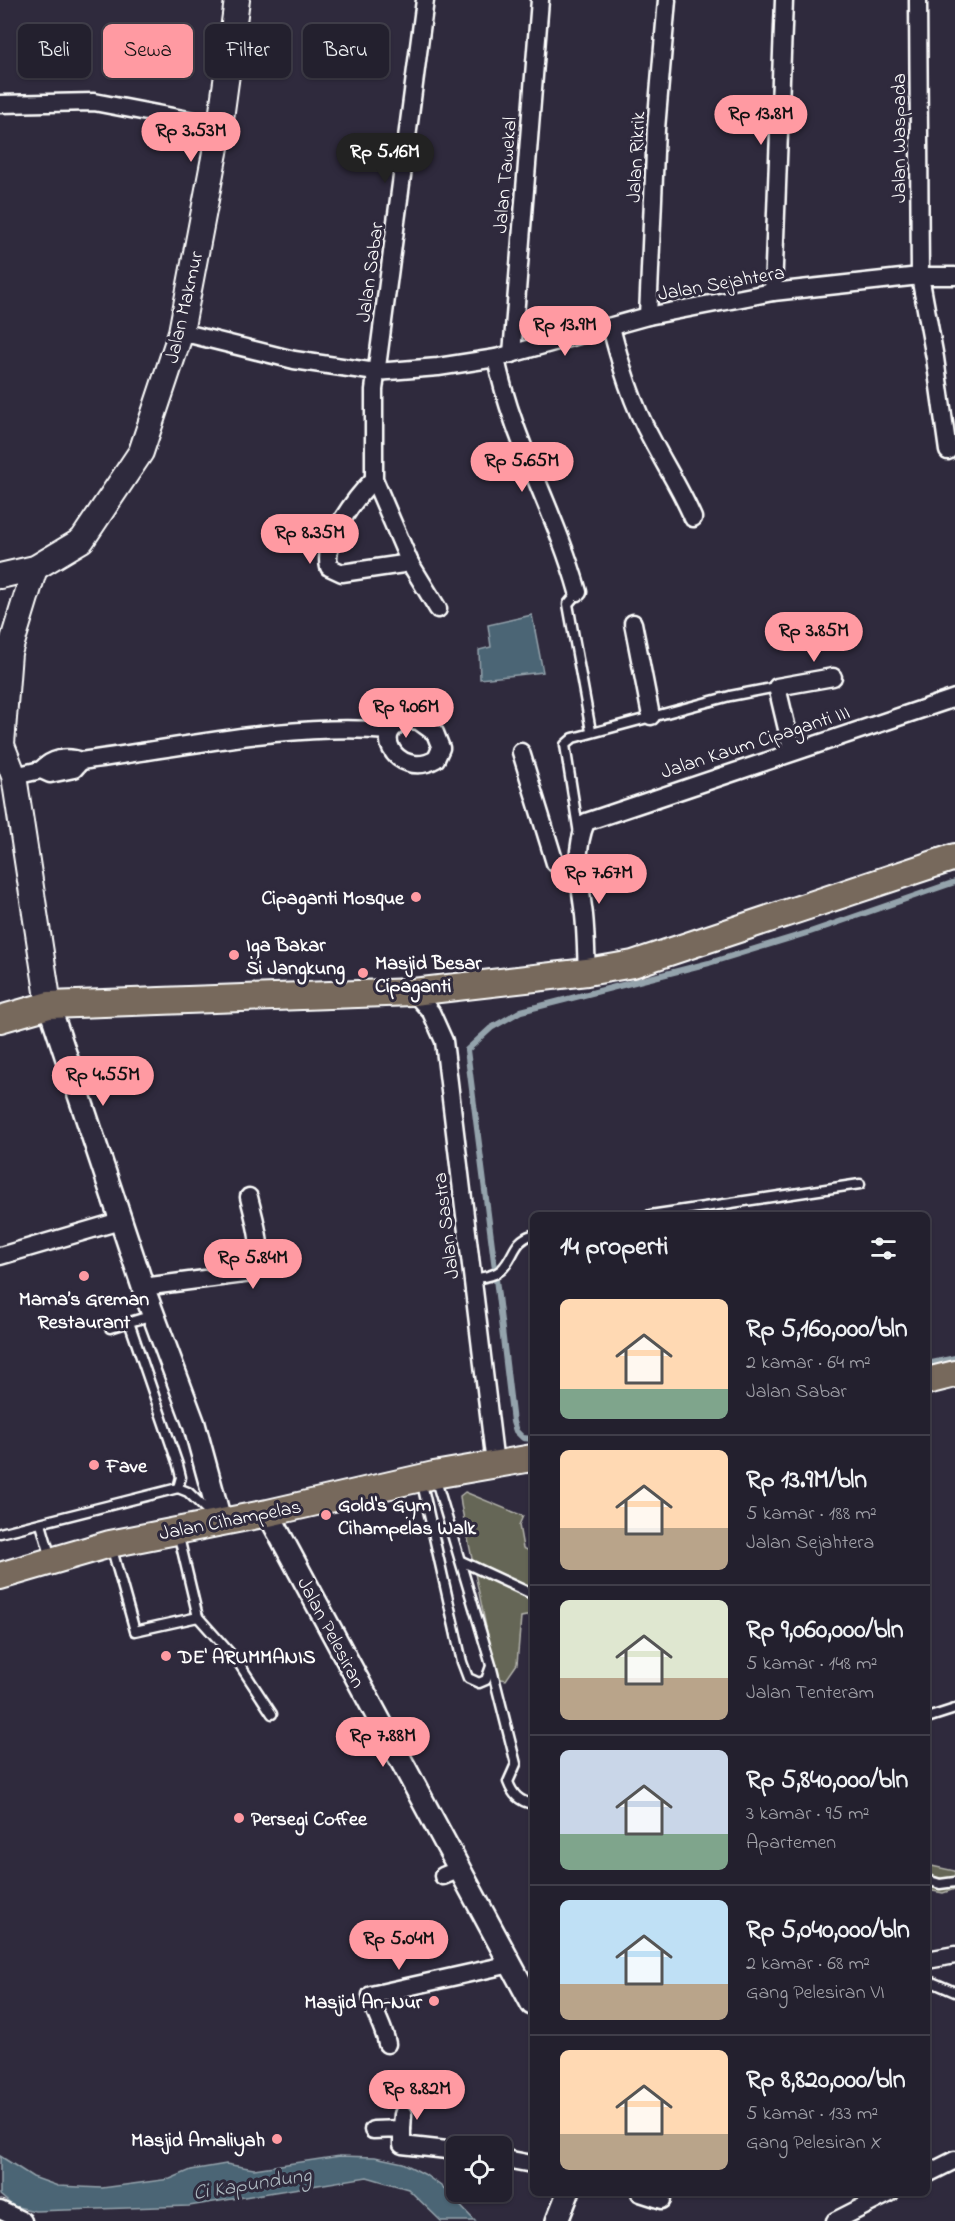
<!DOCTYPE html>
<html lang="id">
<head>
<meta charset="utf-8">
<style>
  :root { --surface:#23202e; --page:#2f2d3a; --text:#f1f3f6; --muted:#a3a3aa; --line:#403e4a; --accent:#ff9aa2 }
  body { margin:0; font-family:"Indie Flower",sans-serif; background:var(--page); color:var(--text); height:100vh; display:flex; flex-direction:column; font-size:22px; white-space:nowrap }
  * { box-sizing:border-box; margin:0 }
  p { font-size:20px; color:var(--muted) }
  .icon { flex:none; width:33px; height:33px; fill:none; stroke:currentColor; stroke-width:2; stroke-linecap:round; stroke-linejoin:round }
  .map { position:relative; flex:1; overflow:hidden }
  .sheet { position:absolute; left:530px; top:1212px; width:400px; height:984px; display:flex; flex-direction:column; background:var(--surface); border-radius:9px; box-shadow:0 2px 4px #0004,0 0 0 2px var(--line) }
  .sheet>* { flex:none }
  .banner { position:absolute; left:18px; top:24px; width:422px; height:54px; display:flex; gap:12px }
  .buttons { position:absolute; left:446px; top:2136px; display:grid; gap:12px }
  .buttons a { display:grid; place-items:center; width:66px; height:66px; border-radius:9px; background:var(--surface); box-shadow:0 2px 4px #0004,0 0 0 2px var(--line); font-size:30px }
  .price { position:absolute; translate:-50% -51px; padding:0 14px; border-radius:21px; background:var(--accent); color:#111; font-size:20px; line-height:39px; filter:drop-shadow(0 2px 3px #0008) }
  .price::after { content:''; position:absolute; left:50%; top:36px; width:18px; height:14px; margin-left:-9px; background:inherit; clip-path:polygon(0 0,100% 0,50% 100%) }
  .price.current { background:#222; color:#fff }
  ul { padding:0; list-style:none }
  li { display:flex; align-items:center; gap:18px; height:150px; padding:0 30px }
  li+li { border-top:2px solid var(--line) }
  li span { display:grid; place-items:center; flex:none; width:168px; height:120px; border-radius:9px; color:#555 }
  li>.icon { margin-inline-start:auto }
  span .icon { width:72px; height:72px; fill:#fffc; stroke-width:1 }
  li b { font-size:26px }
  h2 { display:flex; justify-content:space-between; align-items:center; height:72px; padding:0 30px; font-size:26px }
  .pill { padding:0 21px; border-radius:9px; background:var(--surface); box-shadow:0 2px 4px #0004,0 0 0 2px var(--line); font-size:21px; line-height:54px }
  .pill.current { background:var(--accent); color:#111 }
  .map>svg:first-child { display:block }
</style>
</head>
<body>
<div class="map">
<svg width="955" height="2221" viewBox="0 0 955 2221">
  <rect width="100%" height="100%" fill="#2f2a3d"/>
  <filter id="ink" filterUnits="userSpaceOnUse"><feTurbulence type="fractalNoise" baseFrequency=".0167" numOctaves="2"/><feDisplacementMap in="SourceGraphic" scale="12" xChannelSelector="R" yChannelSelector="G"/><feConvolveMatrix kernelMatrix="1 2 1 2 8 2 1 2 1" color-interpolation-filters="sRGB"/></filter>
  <g filter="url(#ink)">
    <g fill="#656657" stroke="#b2b2ab" stroke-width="1.5">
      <polygon points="465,1492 523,1516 519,1525 523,1548 532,1552 532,1615 521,1617 517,1664 506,1680 497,1678 495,1671 461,1505 460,1496"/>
      <polygon points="927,1865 955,1871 955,1889 943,1893 927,1890"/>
    </g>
    <g fill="#4c6575" stroke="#94a3ac" stroke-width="1.5">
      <polygon points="532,615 543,672 480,679 479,650 491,647 488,625"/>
      <polygon points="0,2156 33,2177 58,2186 102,2188 170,2179 191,2170 226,2164 254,2169 340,2156 375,2157 403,2163 424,2174 441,2186 475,2221 441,2221 408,2189 367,2177 189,2206 35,2211 13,2206 0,2195"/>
    </g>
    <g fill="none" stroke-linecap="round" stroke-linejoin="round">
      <g stroke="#94a3ac" stroke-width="6">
        <polyline points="495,1269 467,1050 491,1028 521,1011 709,963 810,932 955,882"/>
        <polyline points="496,1279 513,1422 516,1431 523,1438 532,1439"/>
        <polyline points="927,1364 955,1358"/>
      </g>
      <g stroke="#fff" stroke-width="13">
        <g id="service">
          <polyline points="578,592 568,604 591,731"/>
          <polyline points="579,834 565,745 573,738 730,696 777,687"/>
          <polyline points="650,1215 860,1184"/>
          <path d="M473,1279C482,1277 493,1277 501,1270C514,1259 513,1240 532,1235"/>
          <polyline points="129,1322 178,1465 181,1477 178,1488"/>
          <polyline points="110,1328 153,1315"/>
          <path d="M435,1477L491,1665L516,1764L508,1782C513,1795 519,1801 532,1804"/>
          <polyline points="421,1479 462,1662 468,1678 479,1683 486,1680 491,1666"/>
          <polyline points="41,1524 51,1558"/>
          <polyline points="0,1533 178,1488 188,1492 214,1517"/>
          <polyline points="178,1533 198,1617"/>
          <polyline points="111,1546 135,1631 198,1617 238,1662 272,1714"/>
          <polyline points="461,1561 532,1594"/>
          <polyline points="927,1718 955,1709"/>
          <polyline points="927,1880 940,1884 955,1882"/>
          <polyline points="927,1980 955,1992"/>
        </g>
      </g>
      <g stroke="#fff" stroke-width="21">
        <g id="minor">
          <polyline points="425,0 374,390 374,479 410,563 438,609"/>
          <polyline points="918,0 920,276 935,358 948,451"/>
          <polyline points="0,104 94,102 220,126"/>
          <polyline points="773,292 784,0"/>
          <polyline points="648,316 656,129 667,0"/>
          <path d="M611,327C621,366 632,404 652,440C666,467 681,490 693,518"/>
          <polyline points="181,332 294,360 376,372 438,367 496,358 648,316 773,292 920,276 955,276"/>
          <polyline points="512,354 540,0"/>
          <path d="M496,358C512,440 556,512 578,592"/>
          <path d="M374,479C357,496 322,540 329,567L342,573L410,563"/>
          <polyline points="633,623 651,716"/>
          <path d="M417,720L435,733L441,748L436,759C396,782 363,722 417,720Z"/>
          <polyline points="792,750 777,687 833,677"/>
          <polyline points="521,752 555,863 561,867 576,867"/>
          <path d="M41,770C51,759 67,755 81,761C180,748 291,722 389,731"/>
          <polyline points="14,776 41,770 50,774 74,769 81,761"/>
          <path d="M587,972C586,953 586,934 584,915C580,882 573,854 586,822L955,698"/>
          <polyline points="413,992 431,1012 444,1041 495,1464"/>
          <polyline points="0,1256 120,1221"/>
          <path d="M143,1287L251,1273C269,1262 253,1215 249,1197"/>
          <polyline points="443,1876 460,1869"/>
          <polyline points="927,1960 955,1955"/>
          <path d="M387,2044C384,2026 373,2013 371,1995L511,1964"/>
          <polyline points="402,2129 403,2114"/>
          <polyline points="373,2130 402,2129 402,2145 456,2151"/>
          <polyline points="501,2158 532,2164"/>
          <polyline points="927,2174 955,2160"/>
          <polyline points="640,2193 662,2200"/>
          <polyline points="0,2210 23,2221"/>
          <polyline points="835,2221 890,2193"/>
        </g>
      </g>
      <g stroke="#fff" stroke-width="26">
        <g id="tertiary">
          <polyline points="49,1005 143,1287 194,1424 221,1523"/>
          <polyline points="268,1513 532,2004"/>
          <polyline points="557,2221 568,2193"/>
        </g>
      </g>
      <g stroke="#fff" stroke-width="28">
        <g id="secondary">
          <polyline points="0,576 35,568 82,540 141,452 181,332 220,126 237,0"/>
          <polyline points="0,740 14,776 49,1005"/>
          <polyline points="2,744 9,653 35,568"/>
        </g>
      </g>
      <g stroke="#fff" stroke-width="30">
        <g id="primary">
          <polyline points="0,1019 49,1005 413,992 587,972 633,964 955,857"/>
          <polyline points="927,1381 955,1374"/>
          <polyline points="0,1576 110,1544 268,1513 434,1475 532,1458"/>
        </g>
      </g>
      <use href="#service" stroke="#2f2a3d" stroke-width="8"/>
      <use href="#minor" stroke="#2f2a3d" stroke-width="16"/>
      <use href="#tertiary" stroke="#2f2a3d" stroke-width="21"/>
      <use href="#secondary" stroke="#2f2a3d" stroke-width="24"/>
      <use href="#primary" stroke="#77695c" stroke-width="26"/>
    </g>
  </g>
  <g fill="#ff9aa2" stroke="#2f2a3d" stroke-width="2">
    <circle cx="416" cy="897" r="6"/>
    <circle cx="234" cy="955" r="6"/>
    <circle cx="363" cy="973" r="6"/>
    <circle cx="84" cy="1276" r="6"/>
    <circle cx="94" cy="1465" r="6"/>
    <circle cx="326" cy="1515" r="6"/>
    <circle cx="166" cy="1656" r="6"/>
    <circle cx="239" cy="1818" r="6"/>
    <circle cx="434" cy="2001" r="6"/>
    <circle cx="277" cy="2139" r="6"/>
  </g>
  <g text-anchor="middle" stroke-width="6" stroke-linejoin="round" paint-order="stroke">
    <g font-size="20" fill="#fff" stroke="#2f2a3d">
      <text transform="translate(898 138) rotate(-90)" y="7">Jalan Waspada</text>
      <text transform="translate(635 157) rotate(-87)" y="7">Jalan Rikrik</text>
      <text transform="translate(504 175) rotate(-85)" y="7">Jalan Tawekal</text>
      <text transform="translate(369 272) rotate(-82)" y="7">Jalan Sabar</text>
      <text transform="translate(721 282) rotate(-10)" y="7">Jalan Sejahtera</text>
      <text transform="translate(183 307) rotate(-77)" y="7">Jalan Makmur</text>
      <text transform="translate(755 741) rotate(-18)" y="7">Jalan Kaum Cipaganti III</text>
      <text transform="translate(445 1226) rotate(-97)" y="7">Jalan Sastra</text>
      <text transform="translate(230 1519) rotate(-11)" y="7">Jalan Cihampelas</text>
      <text transform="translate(332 1632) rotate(62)" y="7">Jalan Pelesiran</text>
    </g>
    <g font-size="20" font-weight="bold" fill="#fff" stroke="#2f2a3d" text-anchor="start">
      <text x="404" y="904" text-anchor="end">Cipaganti Mosque</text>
      <text x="246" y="951">Iga Bakar<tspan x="246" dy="23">Si Jangkung</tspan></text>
      <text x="375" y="969">Masjid Besar<tspan x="375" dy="23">Cipaganti</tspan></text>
      <text x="84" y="1305" text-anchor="middle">Mama’s Greman<tspan x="84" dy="23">Restaurant</tspan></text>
      <text x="106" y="1472">Fave</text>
      <text x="338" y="1511">Gold's Gym<tspan x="338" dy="23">Cihampelas Walk</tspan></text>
      <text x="178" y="1663">DE' ARUMMANIS</text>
      <text x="251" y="1825">Persegi Coffee</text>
      <text x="422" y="2008" text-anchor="end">Masjid An-Nur</text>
      <text x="265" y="2146" text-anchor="end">Masjid Amaliyah</text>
    </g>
    <g font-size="21" font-style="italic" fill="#aebac1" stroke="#2f2a3d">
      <text transform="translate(252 2183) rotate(-9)" y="7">Ci Kapundung</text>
    </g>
  </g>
</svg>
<div class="buttons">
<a><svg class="icon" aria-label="locate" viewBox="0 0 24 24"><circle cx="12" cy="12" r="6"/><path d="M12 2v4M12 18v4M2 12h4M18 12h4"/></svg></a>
</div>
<b class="price" style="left:761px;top:146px">Rp 13.8M</b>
<b class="price" style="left:191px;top:163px">Rp 3.53M</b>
<b class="price current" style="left:385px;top:184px">Rp 5.16M</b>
<b class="price" style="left:565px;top:357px">Rp 13.9M</b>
<b class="price" style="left:522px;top:493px">Rp 5.65M</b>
<b class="price" style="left:310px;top:565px">Rp 8.35M</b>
<b class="price" style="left:814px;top:663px">Rp 3.85M</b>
<b class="price" style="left:406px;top:739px">Rp 9.06M</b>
<b class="price" style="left:599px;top:905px">Rp 7.67M</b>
<b class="price" style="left:103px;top:1107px">Rp 4.55M</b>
<b class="price" style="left:253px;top:1290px">Rp 5.84M</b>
<b class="price" style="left:383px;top:1768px">Rp 7.88M</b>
<b class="price" style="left:399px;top:1971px">Rp 5.04M</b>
<b class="price" style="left:417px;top:2121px">Rp 8.82M</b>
<div class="banner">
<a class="pill">Beli</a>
<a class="pill current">Sewa</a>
<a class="pill">Filter</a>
<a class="pill">Baru</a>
</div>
<section class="sheet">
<h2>14 properti<svg class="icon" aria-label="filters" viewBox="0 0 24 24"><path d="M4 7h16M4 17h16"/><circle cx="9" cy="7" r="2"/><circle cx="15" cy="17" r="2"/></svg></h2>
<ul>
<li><span style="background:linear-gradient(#ffd9b3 75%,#7fa58c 0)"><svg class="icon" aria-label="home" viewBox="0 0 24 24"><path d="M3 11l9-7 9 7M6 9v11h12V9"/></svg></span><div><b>Rp 5,160,000/bln</b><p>2 kamar · 64 m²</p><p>Jalan Sabar</p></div></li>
<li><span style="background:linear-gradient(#ffd9b3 65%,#b9a48a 0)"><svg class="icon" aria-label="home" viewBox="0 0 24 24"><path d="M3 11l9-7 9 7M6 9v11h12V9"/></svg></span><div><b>Rp 13.9M/bln</b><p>5 kamar · 188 m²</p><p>Jalan Sejahtera</p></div></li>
<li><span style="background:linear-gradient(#dfe7d0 65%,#b9a48a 0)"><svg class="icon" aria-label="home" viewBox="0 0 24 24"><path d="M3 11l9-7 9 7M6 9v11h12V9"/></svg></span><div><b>Rp 9,060,000/bln</b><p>5 kamar · 148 m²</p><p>Jalan Tenteram</p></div></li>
<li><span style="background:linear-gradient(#c9d6e8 70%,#7fa58c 0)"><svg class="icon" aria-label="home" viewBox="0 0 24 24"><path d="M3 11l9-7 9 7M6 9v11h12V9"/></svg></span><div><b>Rp 5,840,000/bln</b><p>3 kamar · 95 m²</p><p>Apartemen</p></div></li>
<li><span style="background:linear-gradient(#bfe0f5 70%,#b9a48a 0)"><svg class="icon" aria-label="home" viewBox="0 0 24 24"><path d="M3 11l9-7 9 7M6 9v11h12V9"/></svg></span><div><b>Rp 5,040,000/bln</b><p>2 kamar · 68 m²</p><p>Gang Pelesiran VI</p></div></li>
<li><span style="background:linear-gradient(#ffd9b3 70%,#b9a48a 0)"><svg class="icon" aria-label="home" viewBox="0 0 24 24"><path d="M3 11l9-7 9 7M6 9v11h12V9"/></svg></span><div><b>Rp 8,820,000/bln</b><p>5 kamar · 133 m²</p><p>Gang Pelesiran X</p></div></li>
</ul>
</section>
</div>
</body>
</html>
